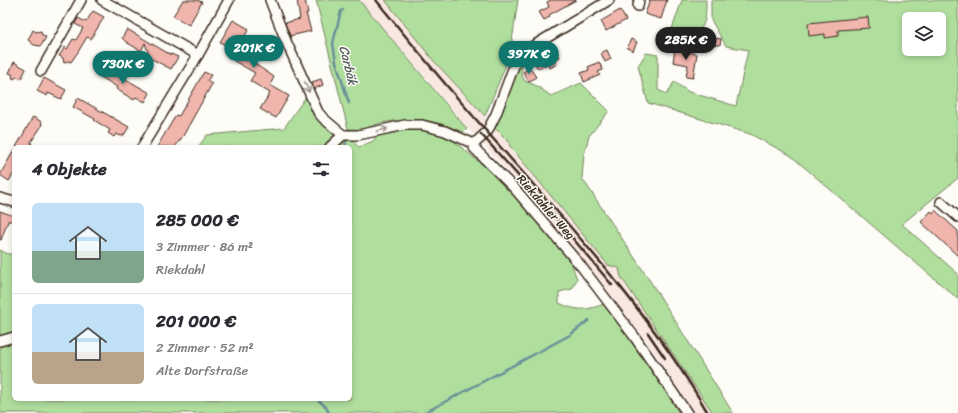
<!DOCTYPE html>
<html lang="de">
<head>
<meta charset="utf-8">
<style>
  :root { --surface:#fff; --page:#f7f7f7; --text:#2b2b33; --muted:#7c7c81; --line:#e1e1e2; --accent:#0f766e }
  body { margin:0; font-family:Sriracha,sans-serif; background:var(--page); color:var(--text); height:100vh; display:flex; flex-direction:column; font-size:15px; white-space:nowrap }
  * { box-sizing:border-box; margin:0 }
  p { font-size:13px; color:var(--muted) }
  .icon { flex:none; width:22px; height:22px; fill:none; stroke:currentColor; stroke-width:2; stroke-linecap:round; stroke-linejoin:round }
  .map { position:relative; flex:1; overflow:hidden }
  .drawer { position:absolute; left:12px; top:145px; width:340px; height:256px; display:flex; flex-direction:column; background:var(--surface); border-radius:6px; box-shadow:0 2px 6px #0003 }
  .drawer>* { flex:none }
  .tools { position:absolute; left:902px; top:12px; display:grid; gap:8px }
  .tools a { display:grid; place-items:center; width:44px; height:44px; border-radius:6px; background:var(--surface); box-shadow:0 2px 6px #0003; font-size:20px }
  .price { position:absolute; translate:-50% -34px; padding:0 9px; border-radius:14px; background:var(--accent); color:#fff; font-size:13px; line-height:26px; filter:drop-shadow(0 1px 2px #0008) }
  .price::after { content:''; position:absolute; left:50%; top:24px; width:12px; height:9px; margin-left:-6px; background:inherit; clip-path:polygon(0 0,100% 0,50% 100%) }
  .price.selected { background:#222; color:#fff }
  ul { padding:0; list-style:none }
  li { display:flex; align-items:center; gap:12px; height:100px; padding:0 20px }
  li+li { border-top:1px solid var(--line) }
  li span { display:grid; place-items:center; flex:none; width:112px; height:80px; border-radius:6px; color:#555 }
  li>.icon { margin-inline-start:auto }
  span .icon { width:48px; height:48px; fill:#fffc; stroke-width:1 }
  li b { font-size:17px }
  h2 { display:flex; justify-content:space-between; align-items:center; height:48px; padding:0 20px; font-size:17px }
  .map>svg:first-child { display:block }
</style>
</head>
<body>
<div class="map">
<svg width="958" height="413" viewBox="0 0 958 413">
  <rect width="100%" height="100%" fill="#fdfcf7"/>
  <filter id="ink" filterUnits="userSpaceOnUse"><feTurbulence type="fractalNoise" baseFrequency=".025" numOctaves="2"/><feDisplacementMap in="SourceGraphic" scale="8" xChannelSelector="R" yChannelSelector="G"/><feConvolveMatrix kernelMatrix="1 2 1 2 8 2 1 2 1" color-interpolation-filters="sRGB"/></filter>
  <g filter="url(#ink)">
    <polygon fill="#f9e7e1" points="359,0 385,0 433,60 485,116 488,123 496,127 513,141 509,147 566,209 624,268 722,413 694,413 645,339 597,278 524,189 474,135 469,131 449,105"/>
    <g fill="#b0de9d" stroke="#76845e" fill-rule="evenodd">
      <path d="M316,0H359L467,129L463,132C431,119 416,117 381,123C375,124 370,128 364,129C359,130 353,129 348,129Z"/>
      <polygon points="385,0 518,0 510,55 485,116 433,60"/>
      <path d="M682,0H706C706,13 707,32 690,35C685,36 677,33 671,32Z"/>
      <path d="M711,0H958V178L902,224L958,274V299L790,155L750,134L648,103L638,66L646,53L658,55V90L667,94L674,82L689,92L736,106L748,50L726,46L711,20ZM909,19H939V49H909Z"/>
      <polygon points="519,64 522,67 521,74 525,81 537,86 551,96 581,83 609,111 589,136 584,154 582,178 654,287 733,413 713,413 621,277 619,268 608,265 509,145 510,143 495,128 515,71"/>
      <polygon points="307,95 343,135 330,147 198,147 207,135 284,128"/>
      <path d="M402,129L430,130L449,137L501,180L570,260L577,279L572,289L559,292V303C576,311 586,311 604,304L628,333L650,365L679,413H0V250L8,254H14V399H350V147H339L340,143L344,140H353L357,146L359,147L373,141L379,134Z"/>
    </g>
    <g fill="none" stroke-linecap="round" stroke-linejoin="round">
      <g stroke="#6b9199" stroke-width="2.5">
        <polyline points="343,10 341,11 333,43 336,62 349,103"/>
        <polyline points="345,147 346,142"/>
        <polyline points="317,399 326,407 329,413"/>
        <polyline points="424,413 570,335 589,320"/>
      </g>
    </g>
    <g fill="#f0b5ad" stroke="#3b2a1e">
      <polygon points="183,0 197,0 202,2 189,25 173,16"/>
      <polygon points="297,0 305,0 308,13 306,13 311,31 290,36 285,23 300,19"/>
      <polygon points="551,0 576,0 549,15 550,17 544,20 539,12 549,7 547,2"/>
      <polygon points="650,0 667,0 661,19 645,14"/>
      <polygon points="620,10 626,20 606,31 601,21"/>
      <polygon points="93,11 104,17 91,39 87,37 78,52 71,62 67,61 64,63 63,58 59,56 65,47 67,49 73,39 76,40 83,28 75,24 78,18 86,22"/>
      <polygon points="868,17 869,28 838,30 838,36 825,38 825,34 809,36 808,23"/>
      <polygon points="233,20 249,29 239,45 259,57 255,64 274,77 270,85 289,96 276,118 260,109 270,93 250,81 255,73 234,61 239,53 220,42"/>
      <polygon points="127,29 171,55 171,54 178,57 171,69 150,58 145,43 141,51 126,42 122,38"/>
      <polygon points="33,30 36,32 41,31 42,35 46,37 41,46 34,45 28,40"/>
      <polygon points="708,37 721,39 720,45 707,44"/>
      <polygon points="631,39 637,42 633,51 627,48"/>
      <polygon points="554,47 560,57 555,60 557,64 550,68 548,64 538,69 533,60"/>
      <polygon points="675,49 697,54 693,78 686,77 688,65 673,62"/>
      <polygon points="607,50 611,59 605,62 601,53"/>
      <polygon points="14,62 26,69 21,79 17,77 13,79 12,74 9,73"/>
      <polygon points="599,62 603,70 598,72 600,75 584,82 581,73 589,70 588,67"/>
      <polygon points="101,65 150,93 145,102 136,97 134,100 116,89 117,87 96,74"/>
      <polygon points="530,68 536,77 529,82 523,72"/>
      <polygon points="204,72 211,75 207,81 212,84 183,136 175,147 157,147 176,115 179,116"/>
      <polygon points="44,78 66,90 61,99 48,93 47,96 37,91"/>
      <polygon points="321,79 323,85 314,89 312,82"/>
      <polygon points="78,98 129,127 124,135 121,136 116,134 114,137 108,133 110,130 94,120 95,119 73,107"/>
      <polygon points="33,117 42,122 41,127 31,142 32,147 16,147"/>
      <polygon points="14,150 14,173 9,181 0,175"/>
      <polygon points="935,210 958,231 958,256 921,222 931,211 933,213"/>
      <polygon points="0,211 14,216 14,221 8,221 1,240 0,240"/>
    </g>
    <g fill="none" stroke-linecap="round" stroke-linejoin="round">
      <g stroke="#3b2a1e" stroke-width="12">
        <g id="street">
          <polyline points="102,0 198,55"/>
          <polyline points="270,0 286,41 318,112 323,118 343,135"/>
          <polyline points="638,6 639,0"/>
          <polyline points="41,71 81,0"/>
          <polyline points="474,144 474,148 515,189 581,266 634,336 687,413"/>
          <polyline points="474,144 487,132 496,114 514,66 517,60 525,51 609,0"/>
          <polyline points="142,147 198,55 229,0"/>
          <polyline points="330,147 343,135 358,135 405,125 422,125 445,131 474,144"/>
          <polyline points="0,198 14,202"/>
          <polyline points="941,202 958,217"/>
          <polyline points="0,341 14,337"/>
        </g>
      </g>
      <use href="#street" stroke="#fdfcf7" stroke-width="9"/>
      <g stroke="#3b2a1e" stroke-width="2.5">
        <path d="M376,0C406,37 436,74 467,109C552,207 643,301 708,413"/>
        <polyline points="481,134 554,216 612,285"/>
        <polyline points="648,333 665,358"/>
      </g>
    </g>
    <defs><path id="oneway-shaft" d="M-6 0H5M1.5-3L5.5 0L1.5 3" fill="none" stroke-width="1.6" stroke-linecap="round" stroke-linejoin="round"/></defs>
    <g stroke="#9c938a">
      <use href="#oneway-shaft" transform="translate(307 87) rotate(66)"/>
      <use href="#oneway-shaft" transform="translate(382 130) rotate(-14)"/>
    </g>
  </g>
  <g text-anchor="middle" stroke-width="3" stroke-linejoin="round" paint-order="stroke">
    <g font-size="12" fill="#3b2a1e" stroke="#fdfcf7">
      <text transform="translate(546 207) rotate(49)" y="4">Riekdahler Weg</text>
    </g>
    <g font-size="13" font-style="italic" fill="#535e5c" stroke="#fdfcf7">
      <text transform="translate(349 65) rotate(76)" y="5">Carbäk</text>
    </g>
  </g>
</svg>
<div class="tools">
<a><svg class="icon" aria-label="layers" viewBox="0 0 24 24"><path d="M12 4l9 5-9 5-9-5zM3 14l9 5 9-5"/></svg></a>
</div>
<b class="price selected" style="left:686px;top:61px">285K €</b>
<b class="price" style="left:254px;top:69px">201K €</b>
<b class="price" style="left:529px;top:75px">397K €</b>
<b class="price" style="left:123px;top:85px">730K €</b>
<section class="drawer">
<h2>4 Objekte<svg class="icon" aria-label="filters" viewBox="0 0 24 24"><path d="M4 7h16M4 17h16"/><circle cx="9" cy="7" r="2"/><circle cx="15" cy="17" r="2"/></svg></h2>
<ul>
<li><span style="background:linear-gradient(#bfe0f5 60%,#7fa58c 0)"><svg class="icon" aria-label="home" viewBox="0 0 24 24"><path d="M3 11l9-7 9 7M6 9v11h12V9"/></svg></span><div><b>285 000 €</b><p>3 Zimmer · 86 m²</p><p>Riekdahl</p></div></li>
<li><span style="background:linear-gradient(#bfe0f5 60%,#b9a48a 0)"><svg class="icon" aria-label="home" viewBox="0 0 24 24"><path d="M3 11l9-7 9 7M6 9v11h12V9"/></svg></span><div><b>201 000 €</b><p>2 Zimmer · 52 m²</p><p>Alte Dorfstraße</p></div></li>
</ul>
</section>
</div>
</body>
</html>
